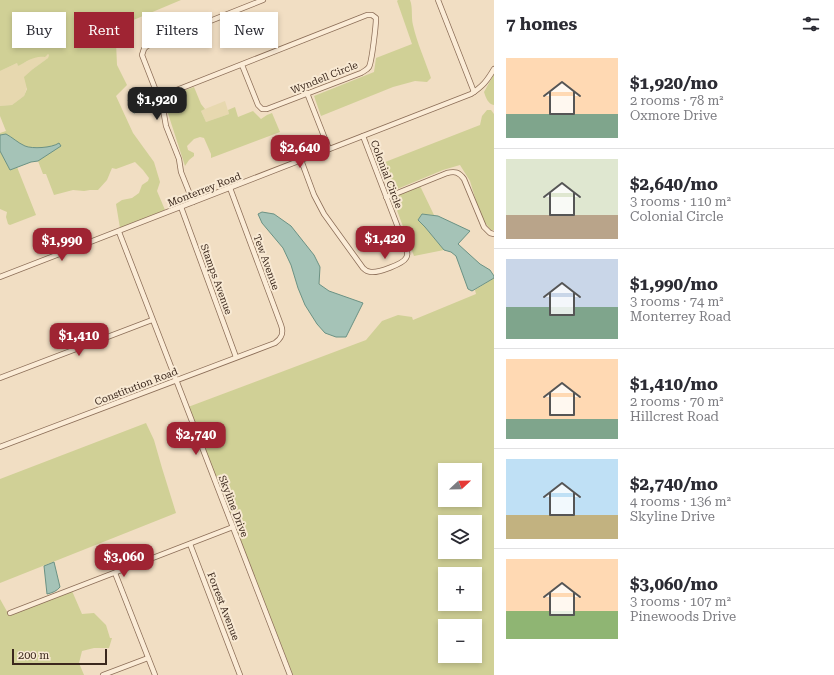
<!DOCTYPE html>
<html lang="en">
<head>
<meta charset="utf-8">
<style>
  :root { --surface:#fff; --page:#f2f2f3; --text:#2b2b33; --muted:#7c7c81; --line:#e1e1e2; --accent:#9f2433 }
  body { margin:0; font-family:"Roboto Serif",serif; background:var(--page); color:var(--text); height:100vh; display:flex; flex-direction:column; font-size:15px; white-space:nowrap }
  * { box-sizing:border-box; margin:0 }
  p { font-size:13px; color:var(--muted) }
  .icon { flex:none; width:22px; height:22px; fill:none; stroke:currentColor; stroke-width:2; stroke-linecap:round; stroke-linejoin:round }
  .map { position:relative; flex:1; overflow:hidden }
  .panel { display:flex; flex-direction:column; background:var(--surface); width:340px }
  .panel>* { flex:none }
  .guide { position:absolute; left:12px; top:12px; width:380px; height:36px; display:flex; gap:8px }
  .needle { width:26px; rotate:68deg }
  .tools { position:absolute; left:438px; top:463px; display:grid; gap:8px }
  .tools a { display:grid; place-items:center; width:44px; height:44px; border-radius:0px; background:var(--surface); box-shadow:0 2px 6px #0003; font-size:20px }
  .scale { position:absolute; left:12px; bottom:10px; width:95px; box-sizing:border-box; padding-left:4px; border:2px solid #3b281d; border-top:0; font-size:11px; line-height:14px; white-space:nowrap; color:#3b281d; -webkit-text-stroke:3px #f8e9d3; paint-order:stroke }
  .price { position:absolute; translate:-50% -34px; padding:0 9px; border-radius:8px; background:var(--accent); color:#fff; font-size:13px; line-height:26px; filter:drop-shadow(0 1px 2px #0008) }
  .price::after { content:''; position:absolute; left:50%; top:24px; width:12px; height:9px; margin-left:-6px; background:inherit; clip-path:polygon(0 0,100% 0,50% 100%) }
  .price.selected { background:#222; color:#fff }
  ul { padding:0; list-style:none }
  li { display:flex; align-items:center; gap:12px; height:100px; padding:0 12px }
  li+li { border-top:1px solid var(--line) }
  li span { display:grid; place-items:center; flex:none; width:112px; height:80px; border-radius:0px; color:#555 }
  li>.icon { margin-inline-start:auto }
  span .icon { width:48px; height:48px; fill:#fffc; stroke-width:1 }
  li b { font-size:17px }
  h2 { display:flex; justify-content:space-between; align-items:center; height:48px; padding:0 12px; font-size:17px }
  .pill { padding:0 14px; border-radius:0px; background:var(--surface); box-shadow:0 2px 6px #0003; font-size:14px; line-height:36px }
  .pill.selected { background:var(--accent); color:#fff }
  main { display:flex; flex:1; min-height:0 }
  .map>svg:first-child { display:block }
</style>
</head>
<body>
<main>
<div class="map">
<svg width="494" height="675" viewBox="0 0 494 675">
  <rect width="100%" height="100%" fill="#f1dec3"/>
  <g fill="#e7d8af">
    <polygon points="48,53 49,55 48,58 33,69 24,96 12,105 0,106 0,71 17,63 18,66 35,57 42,56"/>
    <polygon points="225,101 229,114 206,122 201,111 205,109"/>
  </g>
  <g fill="#d0d096" fill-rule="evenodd">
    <path d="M0,0H181L112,29L116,42L117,65L127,85L116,96L133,133L154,162L160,182L157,191L165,210L120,228L116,204L122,200L132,198L139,193L142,185L148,181L149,178L143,170L135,162L116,169L112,168L107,180L98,190H90L84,191L73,190L54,195L46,174H43L38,161L60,146L56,145C49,148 32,149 25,146C18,143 12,138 6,134L0,135V133L6,131L0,116V106L12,105L24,96L27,89L24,77L33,69L48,58L49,55L48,54L45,57C35,55 26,62 18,66L17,63L0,71Z"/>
    <path d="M398,0H410C413,7 411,17 413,25C417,43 425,60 431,78L427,82L415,81L393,87L321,116L314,96L374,72L376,58L412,44L397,1Z"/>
    <path d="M494,74V105C488,104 486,98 484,92Z"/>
    <polygon points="194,87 201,104 205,109 201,111 206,122 229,114 228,110 235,107 238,117 253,111 261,119 267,115 272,113 280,132 211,158 211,154 204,138 200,137 194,139 187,146 188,150 194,153 194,156 189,160 185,166 163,98"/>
    <polygon points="487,110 491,110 494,114 494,230 491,230 481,218 470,181 460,165 443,170 390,192 380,164 480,125 482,116"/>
    <polygon points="0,151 10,170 17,167 36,215 10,225 8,224 6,217 7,212 0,209"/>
    <polygon points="419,186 421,188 434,215 422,214 418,220 425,227 444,250 414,256 392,197"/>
    <path d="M494,278V675H293L188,407L366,340L382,321L398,315L412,317L413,320L476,294L475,290ZM445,470H475V500H445ZM445,522H475V552H445ZM445,574H475V604H445ZM445,626H475V656H445Z"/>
    <polygon points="146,423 154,440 162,468 176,513 0,583 0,479"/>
    <polygon points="72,591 82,614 94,613 106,625 110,638 112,638 109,648 94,648 82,651 79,663 84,675 0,675 0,599 9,615"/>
  </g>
  <g fill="#a5c3b7" stroke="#6b9284">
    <polygon points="148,92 149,93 153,106 134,113 133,112 128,100 129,99"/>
    <path d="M6,134C12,137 18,143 25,146C32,149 52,148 59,143L61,146L38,161L31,162L10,170L0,151V135Z"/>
    <polygon points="262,212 274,214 291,226 314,255 320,267 319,284 329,291 363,303 346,337 336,337 325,333 317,324 305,305 298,288 291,265 283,248 262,223 258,214"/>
    <polygon points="422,214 438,216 470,231 458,244 480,264 490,270 494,276 494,278 472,291 468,289 456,256 451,252 444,250 425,227 418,220"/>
    <path d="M54,562L60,587C57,591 52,593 47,594L44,566Z"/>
  </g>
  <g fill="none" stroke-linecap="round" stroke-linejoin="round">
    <g stroke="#8c6e58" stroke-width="6">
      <g id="minor">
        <polyline points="438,0 474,92"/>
        <polyline points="307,93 329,149"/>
        <path d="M159,97L367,15H372L376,18C376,25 372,61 369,67C367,70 364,71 361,73L267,109H262L258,105L242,65"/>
        <path d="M301,160L314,195L324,214L363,268C365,270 367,272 371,272C378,273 403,264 406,258C408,255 407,254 407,251L363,136"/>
        <path d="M386,197L395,194L447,173C455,171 459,172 464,179L484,227L490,233L494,234"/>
        <polyline points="193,202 181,172 179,159 166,126 163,109 142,55 144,49 147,46 263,0"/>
        <polyline points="181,207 236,357"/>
        <polyline points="119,232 290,675"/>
        <path d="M0,277L471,94C483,86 487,81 494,69"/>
        <polyline points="0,378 152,320"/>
        <path d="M0,447L275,343C282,338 284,333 281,325L230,188"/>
        <polyline points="190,544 240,675"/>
        <polyline points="115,573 155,675"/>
        <polyline points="10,613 233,527"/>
        <polyline points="103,675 148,658"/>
      </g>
    </g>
    <use href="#minor" stroke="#fbecd7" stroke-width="4.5"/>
  </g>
  <g text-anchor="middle" stroke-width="4" stroke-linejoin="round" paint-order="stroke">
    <g font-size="10" fill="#3b281d" stroke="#f8e9d3">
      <text transform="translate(324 77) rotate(-22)" y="4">Wyndell Circle</text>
      <text transform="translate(387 174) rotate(69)" y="4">Colonial Circle</text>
      <text transform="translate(204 189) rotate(-21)" y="4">Monterrey Road</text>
      <text transform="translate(267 262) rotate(70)" y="4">Tew Avenue</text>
      <text transform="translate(217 279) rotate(70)" y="4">Stamps Avenue</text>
      <text transform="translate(136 386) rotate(-21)" y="4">Constitution Road</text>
      <text transform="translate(234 506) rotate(69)" y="4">Skyline Drive</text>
      <text transform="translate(224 606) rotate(69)" y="4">Forrest Avenue</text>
    </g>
  </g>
</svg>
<div class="tools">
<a><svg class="needle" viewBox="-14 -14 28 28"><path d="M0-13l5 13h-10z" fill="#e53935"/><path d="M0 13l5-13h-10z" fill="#7c7c81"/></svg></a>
<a><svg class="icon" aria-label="layers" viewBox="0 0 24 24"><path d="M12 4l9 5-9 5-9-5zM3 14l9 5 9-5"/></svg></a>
<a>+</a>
<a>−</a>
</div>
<div class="scale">200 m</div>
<b class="price selected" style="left:157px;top:121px">$1,920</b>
<b class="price" style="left:300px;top:169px">$2,640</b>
<b class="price" style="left:385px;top:260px">$1,420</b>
<b class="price" style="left:62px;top:262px">$1,990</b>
<b class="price" style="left:79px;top:357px">$1,410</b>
<b class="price" style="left:196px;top:456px">$2,740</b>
<b class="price" style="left:124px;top:578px">$3,060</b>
<div class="guide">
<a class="pill">Buy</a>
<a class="pill selected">Rent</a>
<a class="pill">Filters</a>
<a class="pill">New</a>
</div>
</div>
<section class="panel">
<h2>7 homes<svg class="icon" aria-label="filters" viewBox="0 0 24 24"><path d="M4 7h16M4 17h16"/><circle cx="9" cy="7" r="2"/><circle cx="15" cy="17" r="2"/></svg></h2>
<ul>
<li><span style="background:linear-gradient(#ffd9b3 70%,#7fa58c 0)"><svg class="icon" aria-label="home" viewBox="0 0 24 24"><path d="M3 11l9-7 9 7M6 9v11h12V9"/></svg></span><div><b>$1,920/mo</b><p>2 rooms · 78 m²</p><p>Oxmore Drive</p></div></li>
<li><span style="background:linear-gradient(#dfe7d0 70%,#b9a48a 0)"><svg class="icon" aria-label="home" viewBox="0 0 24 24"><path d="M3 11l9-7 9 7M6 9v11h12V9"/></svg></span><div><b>$2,640/mo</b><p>3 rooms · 110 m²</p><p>Colonial Circle</p></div></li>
<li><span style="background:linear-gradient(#c9d6e8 60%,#7fa58c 0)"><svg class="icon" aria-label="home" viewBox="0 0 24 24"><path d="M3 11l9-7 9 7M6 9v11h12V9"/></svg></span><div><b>$1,990/mo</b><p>3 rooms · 74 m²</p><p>Monterrey Road</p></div></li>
<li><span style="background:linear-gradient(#ffd9b3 75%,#7fa58c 0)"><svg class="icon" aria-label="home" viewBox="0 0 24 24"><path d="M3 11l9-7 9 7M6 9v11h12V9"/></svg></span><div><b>$1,410/mo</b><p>2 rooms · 70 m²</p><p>Hillcrest Road</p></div></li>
<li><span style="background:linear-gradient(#bfe0f5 70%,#c2b280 0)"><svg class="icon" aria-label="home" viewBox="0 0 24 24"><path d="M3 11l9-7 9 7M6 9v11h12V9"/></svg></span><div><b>$2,740/mo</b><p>4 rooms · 136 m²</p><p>Skyline Drive</p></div></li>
<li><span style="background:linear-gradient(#ffd9b3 65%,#8fb573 0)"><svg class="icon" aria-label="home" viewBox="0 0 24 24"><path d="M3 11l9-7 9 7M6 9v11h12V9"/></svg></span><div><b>$3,060/mo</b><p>3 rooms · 107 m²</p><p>Pinewoods Drive</p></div></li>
</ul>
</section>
</main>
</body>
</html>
